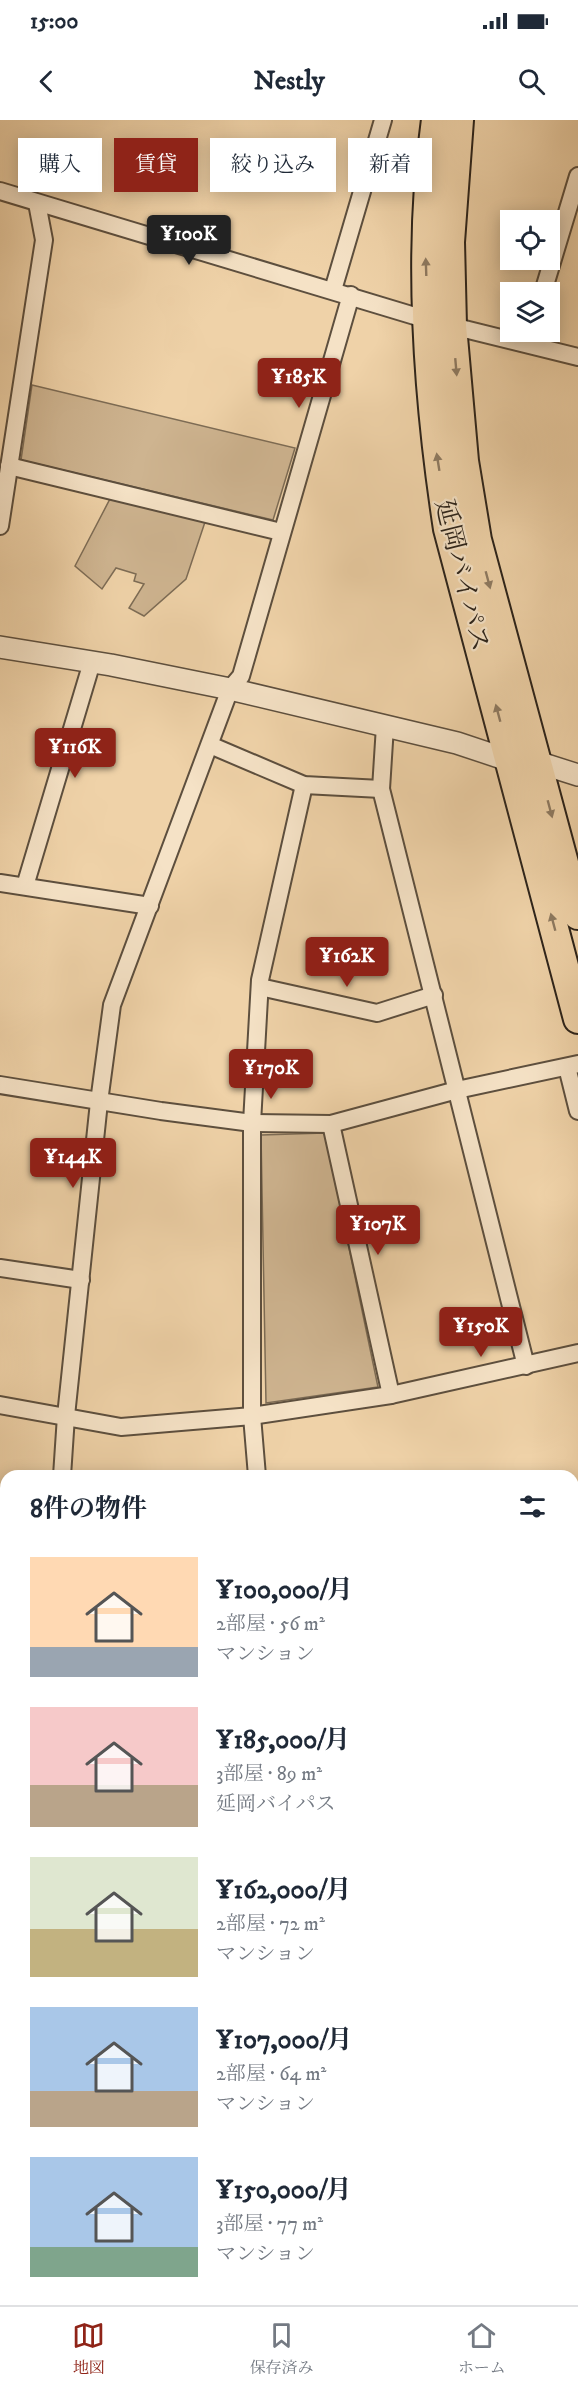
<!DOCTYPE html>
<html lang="ja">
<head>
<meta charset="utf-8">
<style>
  :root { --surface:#fff; --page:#f2f2f3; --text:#1f2937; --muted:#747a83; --line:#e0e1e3; --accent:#8f2418 }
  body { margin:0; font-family:"IM FELL DW Pica","Noto Serif JP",serif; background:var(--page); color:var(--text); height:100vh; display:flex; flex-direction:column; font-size:22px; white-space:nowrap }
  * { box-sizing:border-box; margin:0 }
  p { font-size:20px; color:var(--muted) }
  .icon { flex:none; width:33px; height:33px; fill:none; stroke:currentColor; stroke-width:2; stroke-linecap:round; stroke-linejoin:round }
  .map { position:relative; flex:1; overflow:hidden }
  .drawer { position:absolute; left:0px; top:1350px; width:579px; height:836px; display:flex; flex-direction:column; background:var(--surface); border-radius:18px 18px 0 0; box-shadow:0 3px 15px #0003 }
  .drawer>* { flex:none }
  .guide { position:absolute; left:18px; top:18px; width:543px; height:54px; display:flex; gap:12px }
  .tools { position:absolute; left:500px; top:90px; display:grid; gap:12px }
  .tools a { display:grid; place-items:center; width:60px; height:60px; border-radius:0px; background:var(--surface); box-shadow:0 3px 15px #0003; font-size:30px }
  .price { position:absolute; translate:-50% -51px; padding:0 14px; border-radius:6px; background:var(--accent); color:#fff; font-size:20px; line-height:39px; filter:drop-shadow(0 2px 3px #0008) }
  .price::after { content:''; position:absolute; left:50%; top:36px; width:18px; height:14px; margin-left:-9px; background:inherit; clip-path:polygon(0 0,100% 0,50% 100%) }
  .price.active { background:#222; color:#fff }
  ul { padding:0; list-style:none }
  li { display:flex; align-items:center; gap:18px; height:150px; padding:0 30px }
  li span { display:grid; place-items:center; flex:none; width:168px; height:120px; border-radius:0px; color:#555 }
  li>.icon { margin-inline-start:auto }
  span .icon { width:72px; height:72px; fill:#fffc; stroke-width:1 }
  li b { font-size:26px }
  h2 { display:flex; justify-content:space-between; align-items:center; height:72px; padding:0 30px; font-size:26px }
  .tag { padding:0 21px; border-radius:0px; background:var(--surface); box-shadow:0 3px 15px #0003; font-size:21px; line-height:54px }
  .tag.active { background:var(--accent); color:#fff }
  .status { display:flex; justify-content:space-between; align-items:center; height:42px; padding:0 30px; background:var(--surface); direction:ltr }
  .status svg { height:16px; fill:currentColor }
  header { display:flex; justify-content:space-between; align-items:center; height:78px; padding:0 30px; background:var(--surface); font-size:27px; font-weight:700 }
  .menu { display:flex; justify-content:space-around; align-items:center; height:84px; border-top:2px solid var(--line); background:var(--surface); font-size:16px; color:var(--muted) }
  .menu a { display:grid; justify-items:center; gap:3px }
  .menu .active { color:var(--accent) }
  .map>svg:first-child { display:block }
</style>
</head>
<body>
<div class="status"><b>15:00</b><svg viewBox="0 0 49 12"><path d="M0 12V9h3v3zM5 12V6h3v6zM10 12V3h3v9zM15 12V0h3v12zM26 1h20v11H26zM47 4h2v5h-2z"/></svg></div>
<header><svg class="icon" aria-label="back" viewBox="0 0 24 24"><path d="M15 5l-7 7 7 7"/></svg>Nestly<svg class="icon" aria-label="search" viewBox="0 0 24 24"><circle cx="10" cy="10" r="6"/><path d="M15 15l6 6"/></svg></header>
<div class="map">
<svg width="578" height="2185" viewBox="0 0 578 2185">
  <rect width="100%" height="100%" fill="#efd2a8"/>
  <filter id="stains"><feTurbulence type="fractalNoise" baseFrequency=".00333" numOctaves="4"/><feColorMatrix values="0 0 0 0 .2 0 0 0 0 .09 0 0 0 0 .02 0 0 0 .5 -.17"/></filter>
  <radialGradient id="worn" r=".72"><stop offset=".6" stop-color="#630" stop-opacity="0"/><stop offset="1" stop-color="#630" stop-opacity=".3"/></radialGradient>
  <g fill="#ceb490" stroke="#7d6c55" stroke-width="1.5">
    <polygon points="32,265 295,328 273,400 21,340"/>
    <polygon points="111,377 205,402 186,459 144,496 129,488 144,464 134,461 136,454 116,448 102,469 75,446"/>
    <polygon points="325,1013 378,1267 266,1283 261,1015"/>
    <polygon points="573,1534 578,1534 578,1735 573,1736"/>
    <polygon points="6,1602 6,1809 0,1809 0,1605"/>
  </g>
  <g fill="#ad9678" stroke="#796852" stroke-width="1.5">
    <rect x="573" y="1492" width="5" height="53"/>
    <polygon points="6,1545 6,1602 0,1605 0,1546"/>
    <polygon points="578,1738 578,2096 573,2097 573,1740"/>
    <polygon points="6,1875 6,2160 0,2160 0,1876"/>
  </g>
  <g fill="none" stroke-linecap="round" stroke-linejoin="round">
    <polyline stroke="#ad9678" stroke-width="32" points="0,1843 6,1843"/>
    <g stroke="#5d4f3e" stroke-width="20">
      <g id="minor">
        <polyline points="0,71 428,200 578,237"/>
        <polyline points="333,170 383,0"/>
        <polyline points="543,172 578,56"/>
        <polyline points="9,346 281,412"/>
        <polyline points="0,406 44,120 37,83"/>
        <polyline points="385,606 381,669 526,1246"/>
        <polyline points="210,625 304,665 381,669"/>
        <polyline points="0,763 150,786"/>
        <polyline points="25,766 92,542"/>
        <polyline points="260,867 377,893 434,875"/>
        <polyline points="567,947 578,991"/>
        <polyline points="0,965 161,991 252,1003 331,1004 457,970 578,944"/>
        <polyline points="331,1004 391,1275"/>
        <polyline points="0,1148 81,1160"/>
        <polyline points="0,1285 121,1307 252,1296 391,1275 578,1233"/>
        <polyline points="62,1356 66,1296 99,982 112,885 230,569 241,556 351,175"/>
        <polyline points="257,1356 252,1296 252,1003 260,860 304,665"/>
        <polyline points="573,1375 578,1374"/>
        <polyline points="573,1391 578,1389"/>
        <polyline points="0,1407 6,1407"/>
        <polyline points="0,1431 6,1432"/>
      </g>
    </g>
    <g stroke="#5d4f3e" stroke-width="24">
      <g id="tertiary">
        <polyline points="0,527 111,545 230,569 457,623 511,641 537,642 578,655"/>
        <polyline points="0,1449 6,1449"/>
      </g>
    </g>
    <g stroke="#2c231a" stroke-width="32">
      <g id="trunk">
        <path d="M436,0C417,132 428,278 448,409L578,899"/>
        <polyline points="459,0 450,122 452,206 464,341 477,420 578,795"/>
      </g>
    </g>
    <use href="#minor" stroke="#f5e2c6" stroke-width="16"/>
    <use href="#tertiary" stroke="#f5e2c6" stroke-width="21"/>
    <use href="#trunk" stroke="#efd2a8" stroke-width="28"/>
  </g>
  <defs><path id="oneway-solid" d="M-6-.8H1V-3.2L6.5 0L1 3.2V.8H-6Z" transform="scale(1.5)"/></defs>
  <g fill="#8e7a61">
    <use href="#oneway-solid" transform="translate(426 147) rotate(-92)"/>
    <use href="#oneway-solid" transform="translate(456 247) rotate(85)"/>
    <use href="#oneway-solid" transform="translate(438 342) rotate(-99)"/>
    <use href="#oneway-solid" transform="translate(488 460) rotate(75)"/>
    <use href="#oneway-solid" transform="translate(498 593) rotate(-105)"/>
    <use href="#oneway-solid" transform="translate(550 689) rotate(75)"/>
    <use href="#oneway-solid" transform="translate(553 802) rotate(-105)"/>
  </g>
  <g text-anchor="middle" stroke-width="4.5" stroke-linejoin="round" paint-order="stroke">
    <g font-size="26" fill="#2c231a" stroke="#f5e2c6">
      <text transform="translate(463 455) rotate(76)" y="9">延岡バイパス</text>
    </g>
  </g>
  <rect width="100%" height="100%" filter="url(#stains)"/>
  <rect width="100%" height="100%" fill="url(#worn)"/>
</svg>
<div class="tools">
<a><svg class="icon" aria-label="locate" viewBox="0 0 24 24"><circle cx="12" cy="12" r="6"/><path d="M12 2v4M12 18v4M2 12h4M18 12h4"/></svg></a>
<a><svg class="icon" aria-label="layers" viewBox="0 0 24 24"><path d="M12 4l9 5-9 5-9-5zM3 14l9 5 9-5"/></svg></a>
</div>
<b class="price active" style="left:189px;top:146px">¥100K</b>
<b class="price" style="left:299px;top:289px">¥185K</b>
<b class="price" style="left:75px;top:659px">¥116K</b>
<b class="price" style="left:347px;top:868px">¥162K</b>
<b class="price" style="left:271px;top:980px">¥170K</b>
<b class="price" style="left:73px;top:1069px">¥144K</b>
<b class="price" style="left:378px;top:1136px">¥107K</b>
<b class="price" style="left:481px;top:1238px">¥150K</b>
<div class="guide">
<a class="tag">購入</a>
<a class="tag active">賃貸</a>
<a class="tag">絞り込み</a>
<a class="tag">新着</a>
</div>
<section class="drawer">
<h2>8件の物件<svg class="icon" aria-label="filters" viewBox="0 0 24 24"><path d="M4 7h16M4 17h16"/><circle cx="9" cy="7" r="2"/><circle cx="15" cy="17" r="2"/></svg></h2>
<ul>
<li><span style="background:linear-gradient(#ffd9b3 75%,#9aa5b1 0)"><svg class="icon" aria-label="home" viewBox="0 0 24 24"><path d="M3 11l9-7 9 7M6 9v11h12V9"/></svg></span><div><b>¥100,000/月</b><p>2部屋 · 56 m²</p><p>マンション</p></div></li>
<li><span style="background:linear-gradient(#f6c9c9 65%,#b9a48a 0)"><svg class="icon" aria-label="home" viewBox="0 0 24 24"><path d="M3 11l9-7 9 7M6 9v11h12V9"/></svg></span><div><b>¥185,000/月</b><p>3部屋 · 89 m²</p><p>延岡バイパス</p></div></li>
<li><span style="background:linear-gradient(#dfe7d0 60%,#c2b280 0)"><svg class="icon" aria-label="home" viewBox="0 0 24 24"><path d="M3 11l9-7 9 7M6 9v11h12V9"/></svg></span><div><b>¥162,000/月</b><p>2部屋 · 72 m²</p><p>マンション</p></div></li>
<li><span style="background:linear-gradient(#a9c7e8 70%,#b9a48a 0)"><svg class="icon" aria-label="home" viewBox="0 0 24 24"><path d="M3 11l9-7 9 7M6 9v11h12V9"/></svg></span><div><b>¥107,000/月</b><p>2部屋 · 64 m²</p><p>マンション</p></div></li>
<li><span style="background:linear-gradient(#a9c7e8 75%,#7fa58c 0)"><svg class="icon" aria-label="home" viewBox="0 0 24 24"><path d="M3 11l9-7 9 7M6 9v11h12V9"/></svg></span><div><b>¥150,000/月</b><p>3部屋 · 77 m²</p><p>マンション</p></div></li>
</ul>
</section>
</div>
<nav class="menu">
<a class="active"><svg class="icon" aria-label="map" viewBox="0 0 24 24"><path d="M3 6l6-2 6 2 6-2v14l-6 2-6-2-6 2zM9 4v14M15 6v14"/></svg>地図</a>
<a><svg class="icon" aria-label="saved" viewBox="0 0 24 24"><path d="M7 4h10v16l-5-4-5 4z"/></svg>保存済み</a>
<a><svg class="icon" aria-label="home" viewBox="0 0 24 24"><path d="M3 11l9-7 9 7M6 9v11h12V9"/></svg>ホーム</a>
</nav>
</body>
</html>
